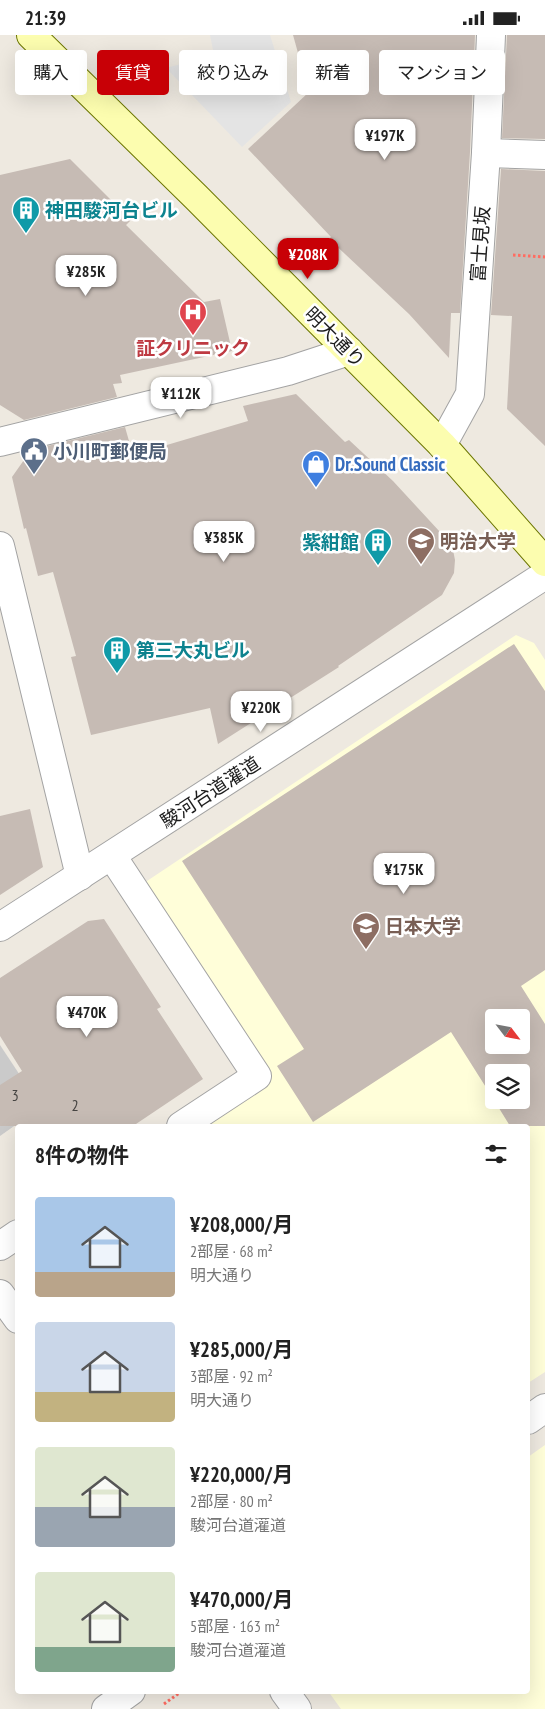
<!DOCTYPE html>
<html lang="ja">
<head>
<meta charset="utf-8">
<style>
  :root { --surface:#fff; --page:#f2f2f2; --text:#222; --muted:#767676; --accent:#c80006 }
  body { margin:0; font-family:"PT Sans Narrow","Noto Sans JP",sans-serif; background:var(--page); color:var(--text); height:100vh; display:flex; flex-direction:column; font-size:19px; white-space:nowrap }
  * { box-sizing:border-box; margin:0 }
  p { font-size:16px; color:var(--muted) }
  .icon { flex:none; width:28px; height:28px; fill:none; stroke:currentColor; stroke-width:2; stroke-linecap:round; stroke-linejoin:round }
  .map { position:relative; flex:1; overflow:hidden }
  .details { position:absolute; left:15px; top:1089px; width:515px; height:570px; display:flex; flex-direction:column; background:var(--surface); border-radius:5px; box-shadow:0 5px 20px #0002 }
  .details>* { flex:none }
  .hud { position:absolute; left:15px; top:15px; width:515px; height:45px; display:flex; gap:10px }
  .needle { width:32px; rotate:122deg }
  .tools { position:absolute; left:485px; top:974px; display:grid; gap:10px }
  .tools a { display:grid; place-items:center; width:45px; height:45px; border-radius:5px; background:var(--surface); box-shadow:0 5px 20px #0002; font-size:25px }
  .price { position:absolute; translate:-50% -42px; padding:0 11px; border-radius:10px; background:#fff; color:#222; font-size:16px; line-height:32px; filter:drop-shadow(0 1px 2px #0008) }
  .price::after { content:''; position:absolute; left:50%; top:30px; width:15px; height:11px; margin-left:-8px; background:inherit; clip-path:polygon(0 0,100% 0,50% 100%) }
  .price.active { background:var(--accent); color:#fff }
  ul { padding:0; list-style:none }
  li { display:flex; align-items:center; gap:15px; height:125px; padding:0 20px }
  li span { display:grid; place-items:center; flex:none; width:140px; height:100px; border-radius:5px; color:#555 }
  li>.icon { margin-inline-start:auto }
  span .icon { width:60px; height:60px; fill:#fffc; stroke-width:1 }
  li b { font-size:21px }
  h2 { display:flex; justify-content:space-between; align-items:center; height:60px; padding:0 20px; font-size:21px }
  .tag { padding:0 18px; border-radius:5px; background:var(--surface); box-shadow:0 5px 20px #0002; font-size:18px; line-height:45px }
  .tag.active { background:var(--accent); color:#fff }
  .status { display:flex; justify-content:space-between; align-items:center; height:35px; padding:0 25px; background:var(--surface); direction:ltr }
  .status svg { height:14px; fill:currentColor }
  .map>svg:first-child { display:block }
</style>
</head>
<body>
<div class="status"><b>21:39</b><svg viewBox="0 0 49 12"><path d="M0 12V9h3v3zM5 12V6h3v6zM10 12V3h3v9zM15 12V0h3v12zM26 1h20v11H26zM47 4h2v5h-2z"/></svg></div>
<div class="map">
<svg width="545" height="1674" viewBox="0 0 545 1674">
  <rect width="100%" height="100%" fill="#eee9e0"/>
  <g fill="#fffed9" fill-rule="evenodd">
    <path d="M516,600L534,608L545,625V1337L528,1348V1091H214L209,1084L270,1043L144,848ZM494,982H521V1010H494ZM494,1038H521V1065H494Z"/>
    <polygon points="545,1410 545,1674 341,1674 328,1656 528,1656 528,1422"/>
  </g>
  <polygon fill="#cacaca" points="0,1010 41,1072 0,1101"/>
  <polygon fill="#e4e4e4" points="210,0 270,0 291,67 242,112 166,33 214,20"/>
  <g fill="#c6bbb4" fill-rule="evenodd">
    <polygon points="293,0 475,0 470,117 460,278 451,278 449,323 409,279 329,204 331,202 248,114 309,57"/>
    <polygon points="507,0 545,0 545,104 502,103"/>
    <polygon points="70,124 131,185 126,190 204,267 220,264 232,316 120,340 122,348 113,349 117,362 24,385 0,370 0,140"/>
    <polygon points="501,134 545,136 545,411 507,374 512,281 491,280"/>
    <polygon points="296,359 345,407 349,405 393,446 452,510 455,525 454,538 442,560 338,631 339,632 218,709 210,673 91,700 71,622 76,621 53,537 38,541 26,493 24,494 12,442 31,415 125,392 133,420 248,386 243,371"/>
    <path d="M514,609L545,656V935L521,951L545,989V1091H510L494,1065H521V1038H494V1065L451,997L313,1087L277,1031L304,1014L182,826ZM494,982H521V1010H494Z"/>
    <polygon points="30,774 43,832 0,860 0,781"/>
    <polygon points="104,884 161,972 157,974 203,1044 133,1091 0,1091 0,1050 22,1036 0,1001 0,943 88,886"/>
  </g>
  <g fill="none" stroke-linecap="round" stroke-linejoin="round">
    <g stroke="#a3a3a3" stroke-width="30">
      <g id="street">
        <polyline points="486,118 545,120"/>
        <polyline points="0,407 288,336 349,316"/>
        <polyline points="442,410 470,359 486,118 491,0"/>
        <polyline points="0,511 80,841"/>
        <polyline points="112,821 257,1041 181,1091"/>
        <polyline points="0,892 545,540"/>
        <polyline points="0,1211 18,1199"/>
        <polyline points="0,1259 18,1284"/>
        <polyline points="528,1385 545,1373"/>
        <polyline points="284,1656 297,1674"/>
        <polyline points="106,1674 131,1656"/>
      </g>
    </g>
    <g stroke="#6c7600" stroke-width="30">
      <polyline id="secondary" points="31,0 197,163 442,410 545,527"/>
    </g>
    <g stroke="#ff6c61" stroke-width="3" stroke-dasharray="2.5 2.5" stroke-linecap="butt">
      <polyline points="513,220 545,222"/>
      <polyline points="164,1669 182,1656"/>
    </g>
    <use href="#street" stroke="#fff" stroke-width="28"/>
    <use href="#secondary" stroke="#fcfdaf" stroke-width="28"/>
  </g>
  <defs>
    <g id="building-pin" transform="scale(1.4375)"><path d="M0 17L-7.5 6A9.5 9.5 0 1 1 7.5 6Z" fill="#0f9aa8" stroke="#fff"/><path d="M-4-6H4V6H1V3H-1V6H-4ZM-2.5-4.3h1.7v1.8h-1.7ZM.8-4.3h1.7v1.8H.8ZM-2.5-1h1.7V.8h-1.7ZM.8-1h1.7V.8H.8Z" fill="#fff"/></g>
    <g id="hospital-pin" transform="scale(1.4375)"><path d="M0 17L-7.5 6A9.5 9.5 0 1 1 7.5 6Z" fill="#e0444e" stroke="#fff"/><path d="M-5-5h3v3.5h4V-5h3V5h-3V1.5h-4V5h-3Z" fill="#fff"/></g>
    <g id="civic-pin" transform="scale(1.4375)"><path d="M0 17L-7.5 6A9.5 9.5 0 1 1 7.5 6Z" fill="#5c6f8a" stroke="#fff"/><path d="M-.6-6.5H3V-4.5H.6V-3L4-1V1h2V6H-6V1h2V-1L-.6-3ZM-1.2 2.5V6h2.4V2.5Z" fill="#fff"/></g>
    <g id="shop-pin" transform="scale(1.4375)"><path d="M0 17L-7.5 6A9.5 9.5 0 1 1 7.5 6Z" fill="#3f7fe0" stroke="#fff"/><path d="M-5-2.5h2.3a2.7 3.5 0 0 1 5.4 0H5L5.5 6h-11ZM-1.5-2.5h3a1.5 2.3 0 0 0-3 0Z" fill="#fff"/></g>
    <g id="university-pin" transform="scale(1.4375)"><path d="M0 17L-7.5 6A9.5 9.5 0 1 1 7.5 6Z" fill="#8d6e63" stroke="#fff"/><path d="M0-5L7-2L0 1L-7-2ZM-4 1L0 2.5L4 1V4Q0 6-4 4Z" fill="#fff"/></g>
  </defs>
  <g fill-rule="evenodd">
    <use href="#building-pin" x="26" y="175"/>
    <use href="#hospital-pin" x="193" y="277"/>
    <use href="#civic-pin" x="34" y="416"/>
    <use href="#shop-pin" x="316" y="429"/>
    <use href="#university-pin" x="421" y="506"/>
    <use href="#building-pin" x="378" y="507"/>
    <use href="#building-pin" x="117" y="615"/>
    <use href="#university-pin" x="366" y="891"/>
  </g>
  <g text-anchor="middle" stroke-width="5" stroke-linejoin="round" paint-order="stroke">
    <g font-size="16" fill="#464442">
      <text x="15" y="1066">3</text>
      <text x="75" y="1076">2</text>
    </g>
    <g font-size="19" font-weight="bold" fill="#0d838f" stroke="#fff" text-anchor="start">
      <text x="45" y="182">神田駿河台ビル</text>
      <text x="359" y="514" text-anchor="end">紫紺館</text>
      <text x="136" y="622">第三大丸ビル</text>
    </g>
    <g font-size="19" fill="#1c1c1c" stroke="#fff">
      <text transform="translate(480 209) rotate(-86)" y="7">富士見坂</text>
      <text transform="translate(335 302) rotate(45)" y="7">明大通り</text>
      <text transform="translate(210 757) rotate(-33)" y="7">駿河台道灌道</text>
    </g>
    <g font-size="19" font-weight="bold" fill="#be3a42" stroke="#fff">
      <text x="193" y="320">証クリニック</text>
    </g>
    <g font-size="19" font-weight="bold" fill="#4e5e75" stroke="#fff" text-anchor="start">
      <text x="53" y="423">小川町郵便局</text>
    </g>
    <g font-size="19" font-weight="bold" fill="#366cbe" stroke="#fff" text-anchor="start">
      <text x="335" y="436">Dr.Sound Classic</text>
    </g>
    <g font-size="19" font-weight="bold" fill="#785e54" stroke="#fff" text-anchor="start">
      <text x="440" y="513">明治大学</text>
      <text x="385" y="898">日本大学</text>
    </g>
  </g>
</svg>
<div class="tools">
<a><svg class="needle" viewBox="-14 -14 28 28"><path d="M0-13l5 13h-10z" fill="#e53935"/><path d="M0 13l5-13h-10z" fill="#767676"/></svg></a>
<a><svg class="icon" aria-label="layers" viewBox="0 0 24 24"><path d="M12 4l9 5-9 5-9-5zM3 14l9 5 9-5"/></svg></a>
</div>
<b class="price" style="left:385px;top:126px">¥197K</b>
<b class="price active" style="left:308px;top:245px">¥208K</b>
<b class="price" style="left:86px;top:262px">¥285K</b>
<b class="price" style="left:181px;top:384px">¥112K</b>
<b class="price" style="left:224px;top:528px">¥385K</b>
<b class="price" style="left:261px;top:698px">¥220K</b>
<b class="price" style="left:404px;top:860px">¥175K</b>
<b class="price" style="left:87px;top:1003px">¥470K</b>
<div class="hud">
<a class="tag">購入</a>
<a class="tag active">賃貸</a>
<a class="tag">絞り込み</a>
<a class="tag">新着</a>
<a class="tag">マンション</a>
</div>
<section class="details">
<h2>8件の物件<svg class="icon" aria-label="filters" viewBox="0 0 24 24"><path d="M4 7h16M4 17h16"/><circle cx="9" cy="7" r="2"/><circle cx="15" cy="17" r="2"/></svg></h2>
<ul>
<li><span style="background:linear-gradient(#a9c7e8 75%,#b9a48a 0)"><svg class="icon" aria-label="home" viewBox="0 0 24 24"><path d="M3 11l9-7 9 7M6 9v11h12V9"/></svg></span><div><b>¥208,000/月</b><p>2部屋 · 68 m²</p><p>明大通り</p></div></li>
<li><span style="background:linear-gradient(#c9d6e8 70%,#c2b280 0)"><svg class="icon" aria-label="home" viewBox="0 0 24 24"><path d="M3 11l9-7 9 7M6 9v11h12V9"/></svg></span><div><b>¥285,000/月</b><p>3部屋 · 92 m²</p><p>明大通り</p></div></li>
<li><span style="background:linear-gradient(#dfe7d0 60%,#9aa5b1 0)"><svg class="icon" aria-label="home" viewBox="0 0 24 24"><path d="M3 11l9-7 9 7M6 9v11h12V9"/></svg></span><div><b>¥220,000/月</b><p>2部屋 · 80 m²</p><p>駿河台道灌道</p></div></li>
<li><span style="background:linear-gradient(#dfe7d0 75%,#7fa58c 0)"><svg class="icon" aria-label="home" viewBox="0 0 24 24"><path d="M3 11l9-7 9 7M6 9v11h12V9"/></svg></span><div><b>¥470,000/月</b><p>5部屋 · 163 m²</p><p>駿河台道灌道</p></div></li>
</ul>
</section>
</div>
</body>
</html>
